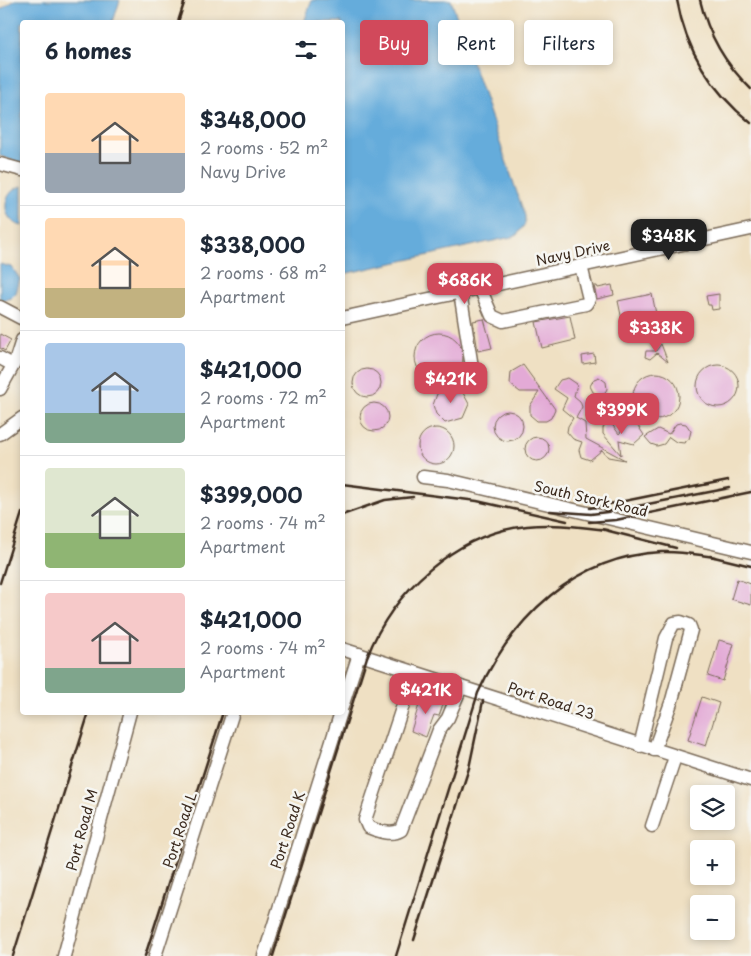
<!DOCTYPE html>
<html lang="en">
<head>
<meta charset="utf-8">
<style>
  :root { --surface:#fff; --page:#f6f6f7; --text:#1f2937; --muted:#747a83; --line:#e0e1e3; --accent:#d1495b }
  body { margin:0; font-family:"Playpen Sans",sans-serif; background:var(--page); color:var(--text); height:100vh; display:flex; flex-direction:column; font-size:19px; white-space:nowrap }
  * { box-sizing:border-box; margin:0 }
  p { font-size:16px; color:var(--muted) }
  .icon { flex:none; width:28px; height:28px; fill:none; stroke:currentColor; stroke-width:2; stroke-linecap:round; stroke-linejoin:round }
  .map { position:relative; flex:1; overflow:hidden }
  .side { position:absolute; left:20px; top:20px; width:325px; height:695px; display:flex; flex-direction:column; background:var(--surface); border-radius:5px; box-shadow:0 2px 8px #0003 }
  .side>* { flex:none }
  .banner { position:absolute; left:360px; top:20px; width:315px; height:45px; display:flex; gap:10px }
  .buttons { position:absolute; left:690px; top:785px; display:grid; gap:10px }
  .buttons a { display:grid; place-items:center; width:45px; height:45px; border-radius:5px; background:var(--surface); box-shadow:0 2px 8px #0003; font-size:25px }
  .price { position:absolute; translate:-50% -42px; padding:0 11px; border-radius:10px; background:var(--accent); color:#fff; font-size:16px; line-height:32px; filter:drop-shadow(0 1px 2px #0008) }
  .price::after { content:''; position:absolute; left:50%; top:30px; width:15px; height:11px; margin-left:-8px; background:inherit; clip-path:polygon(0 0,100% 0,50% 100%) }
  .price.selected { background:#222; color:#fff }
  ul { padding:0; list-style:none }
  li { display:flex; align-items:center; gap:15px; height:125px; padding:0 25px }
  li+li { border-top:1px solid var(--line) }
  li span { display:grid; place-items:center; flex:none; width:140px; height:100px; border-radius:5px; color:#555 }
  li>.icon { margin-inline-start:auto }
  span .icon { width:60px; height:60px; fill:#fffc; stroke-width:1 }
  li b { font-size:21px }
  h2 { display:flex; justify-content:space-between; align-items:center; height:60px; padding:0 25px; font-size:21px }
  .pill { padding:0 18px; border-radius:5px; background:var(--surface); box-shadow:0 2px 8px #0003; font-size:18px; line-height:45px }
  .pill.selected { background:var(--accent); color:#fff }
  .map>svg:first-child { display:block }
</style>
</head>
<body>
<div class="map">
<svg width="751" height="956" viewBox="0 0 751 956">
  <rect width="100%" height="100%" fill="#f6f6f2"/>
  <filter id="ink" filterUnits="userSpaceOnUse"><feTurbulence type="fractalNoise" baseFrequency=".02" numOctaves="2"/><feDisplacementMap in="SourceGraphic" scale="10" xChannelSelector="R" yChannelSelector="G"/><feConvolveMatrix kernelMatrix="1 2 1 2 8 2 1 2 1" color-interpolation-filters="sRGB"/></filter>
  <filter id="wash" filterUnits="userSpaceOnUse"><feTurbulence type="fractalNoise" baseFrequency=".0096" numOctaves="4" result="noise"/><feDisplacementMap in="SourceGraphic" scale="20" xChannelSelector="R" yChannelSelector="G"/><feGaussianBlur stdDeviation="1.12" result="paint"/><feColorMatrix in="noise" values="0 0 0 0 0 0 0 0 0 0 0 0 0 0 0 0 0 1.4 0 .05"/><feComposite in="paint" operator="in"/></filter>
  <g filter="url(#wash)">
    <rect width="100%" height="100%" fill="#efe0c3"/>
    <g fill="#65acdb" stroke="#506b7c">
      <polygon points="15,0 120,0 113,22 22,22 22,164 0,156 0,10"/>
      <polygon points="312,0 451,0 525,216 525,224 516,236 343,274 342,22 304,22"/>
      <path d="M22,186V226C0,221 1,191 22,186Z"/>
      <polygon points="0,264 12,267 20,279 16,293 11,298 0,301"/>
    </g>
    <g id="blocks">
      <g fill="#e3aad6">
        <polygon points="612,285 614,295 597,299 594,286 597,286 598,288"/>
        <polygon points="652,294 658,324 654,325 655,327 625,334 618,301"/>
        <polygon points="719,294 719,309 712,310 711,305 708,305 706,296"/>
        <polygon points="570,316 575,340 542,348 536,322"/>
        <polygon points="484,319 492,348 478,351 473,321"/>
        <circle cx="439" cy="357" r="24"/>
        <polygon points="0,334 11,340 5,351 0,348"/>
        <polygon points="661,344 668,362 657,353 650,359 645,357 646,351 656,351"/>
        <polygon points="594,354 595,362 583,364 582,356"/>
        <polygon points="523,365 555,409 551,418 546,421 537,421 530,415 530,406 539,392 520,392 510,384 511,372"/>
        <circle cx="718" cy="386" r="21"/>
        <circle cx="367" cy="383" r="14"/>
        <circle cx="656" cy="396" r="23"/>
        <polygon points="599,377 606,382 607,389 603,396 613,408 606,421 597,416 593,408 600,397 593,392 590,386 594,379"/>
        <polygon points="568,378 577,384 574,396 580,401 582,407 576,418 585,423 586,439 625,460 608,457 602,450 590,460 581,457 579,450 582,442 573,439 567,432 568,426 573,418 562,409 567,398 554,389 560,380"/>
        <polygon points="447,385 462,391 469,404 463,418 445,423 436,414 433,405 437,394"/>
        <circle cx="374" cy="417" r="14"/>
        <circle cx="508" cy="426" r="15"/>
        <polygon points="608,419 619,434 627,425 632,424 638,426 644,435 634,444 619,440 621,455 603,434 603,428"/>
        <polygon points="680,423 686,424 691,431 689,439 684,443 676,442 669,437 664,444 657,446 651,444 645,437 658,429 669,434 676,424"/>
        <circle cx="436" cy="446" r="18"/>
        <circle cx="537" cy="449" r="12"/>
        <polygon points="737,579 751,584 751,605 731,599"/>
        <polygon points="719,640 734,644 723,681 708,676"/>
        <polygon points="422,695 444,702 439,716 434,715 426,737 411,731"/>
        <polygon points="702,697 719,703 706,746 688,740"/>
      </g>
    </g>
  </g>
  <g filter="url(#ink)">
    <use href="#blocks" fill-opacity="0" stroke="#7a6a58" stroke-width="1"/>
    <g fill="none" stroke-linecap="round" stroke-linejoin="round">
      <g stroke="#7a6a58" stroke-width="15">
        <g id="minor">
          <polyline points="0,164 22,170"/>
          <polyline points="480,288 492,316 503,321 586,304 589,299 581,266"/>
          <polyline points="460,292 472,367"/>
          <polyline points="0,307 21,318"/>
          <polyline points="342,318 751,229"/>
          <polyline points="0,358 13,365"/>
          <polyline points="0,389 15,362 22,340"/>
          <polyline points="0,434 22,418"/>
          <polyline points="423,477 448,480 751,552"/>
          <polyline points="342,649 751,780"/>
          <path d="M414,672L365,820L368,827C378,831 391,836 401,830L439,730L448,718L461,687"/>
          <polyline points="342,707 359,654"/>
          <polyline points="640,746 666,638 674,623 681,622 689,625 691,630 672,700 654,750"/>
          <polyline points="652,826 675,757"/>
          <polyline points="64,956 130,712"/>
          <polyline points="155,956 233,712"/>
          <polyline points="264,956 341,712"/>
        </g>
      </g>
      <use href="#minor" stroke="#fff" stroke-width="12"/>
      <g stroke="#3b2a1e" stroke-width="2.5">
        <path d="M677,0C686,50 711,91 751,123"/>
        <path d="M700,0C708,34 726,65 751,89"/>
        <polyline points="178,22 185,0"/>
        <polyline points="342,484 477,501 567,521"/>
        <polyline points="590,508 728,480"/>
        <polyline points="550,511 591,514 607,512 730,488"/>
        <polyline points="342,515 385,500 413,497"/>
        <polyline points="589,522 616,520 751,492"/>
        <polyline points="601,529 676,548"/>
        <polyline points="710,556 751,566"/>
        <polyline points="0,583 22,513"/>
        <polyline points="414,940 469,768 483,701"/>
        <polyline points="13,956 89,712"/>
        <polyline points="145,956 223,712"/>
        <path d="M273,956L367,657C393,591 456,533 527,526C554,523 581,527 607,530"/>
        <path d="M396,956L478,693C513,617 575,556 662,552C680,551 698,555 715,557"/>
      </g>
    </g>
  </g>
  <g text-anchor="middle" stroke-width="5" stroke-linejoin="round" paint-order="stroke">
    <g font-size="14" fill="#3b2a1e" stroke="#f6f6f2">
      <text transform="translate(573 253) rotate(-12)" y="5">Navy Drive</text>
      <text transform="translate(591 499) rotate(13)" y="5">South Stork Road</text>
      <text transform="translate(551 701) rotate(18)" y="5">Port Road 23</text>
      <text transform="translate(82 830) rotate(-75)" y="5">Port Road M</text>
      <text transform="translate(180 830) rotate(-72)" y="5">Port Road L</text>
      <text transform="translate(288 830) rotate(-72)" y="5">Port Road K</text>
    </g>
  </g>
</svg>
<div class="buttons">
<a><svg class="icon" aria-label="layers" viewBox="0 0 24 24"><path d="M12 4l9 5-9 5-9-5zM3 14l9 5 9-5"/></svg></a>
<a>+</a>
<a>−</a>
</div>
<b class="price selected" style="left:669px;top:261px">$348K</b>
<b class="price" style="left:465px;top:305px">$686K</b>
<b class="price" style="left:656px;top:353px">$338K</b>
<b class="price" style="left:451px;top:404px">$421K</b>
<b class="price" style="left:622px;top:435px">$399K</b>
<b class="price" style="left:426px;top:715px">$421K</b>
<div class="banner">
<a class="pill selected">Buy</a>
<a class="pill">Rent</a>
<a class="pill">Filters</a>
</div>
<section class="side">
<h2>6 homes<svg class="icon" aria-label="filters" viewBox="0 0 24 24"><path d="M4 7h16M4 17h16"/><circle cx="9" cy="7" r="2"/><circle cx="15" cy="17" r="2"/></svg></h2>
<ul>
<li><span style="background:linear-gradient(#ffd9b3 60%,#9aa5b1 0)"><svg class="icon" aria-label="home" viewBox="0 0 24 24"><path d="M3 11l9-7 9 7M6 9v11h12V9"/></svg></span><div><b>$348,000</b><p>2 rooms · 52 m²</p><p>Navy Drive</p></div></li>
<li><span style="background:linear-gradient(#ffd9b3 70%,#c2b280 0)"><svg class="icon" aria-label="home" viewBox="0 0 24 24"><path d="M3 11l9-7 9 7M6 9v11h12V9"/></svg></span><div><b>$338,000</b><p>2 rooms · 68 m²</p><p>Apartment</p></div></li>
<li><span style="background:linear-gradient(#a9c7e8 70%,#7fa58c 0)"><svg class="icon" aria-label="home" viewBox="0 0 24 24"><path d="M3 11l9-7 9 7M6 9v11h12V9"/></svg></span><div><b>$421,000</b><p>2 rooms · 72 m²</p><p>Apartment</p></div></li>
<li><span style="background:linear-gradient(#dfe7d0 65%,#8fb573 0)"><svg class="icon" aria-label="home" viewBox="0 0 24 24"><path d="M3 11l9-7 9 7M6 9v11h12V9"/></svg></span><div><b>$399,000</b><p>2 rooms · 74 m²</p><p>Apartment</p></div></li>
<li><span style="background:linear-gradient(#f6c9c9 75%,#7fa58c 0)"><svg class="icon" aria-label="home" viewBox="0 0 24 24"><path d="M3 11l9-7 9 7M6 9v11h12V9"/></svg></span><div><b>$421,000</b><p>2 rooms · 74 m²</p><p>Apartment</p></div></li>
</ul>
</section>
</div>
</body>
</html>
